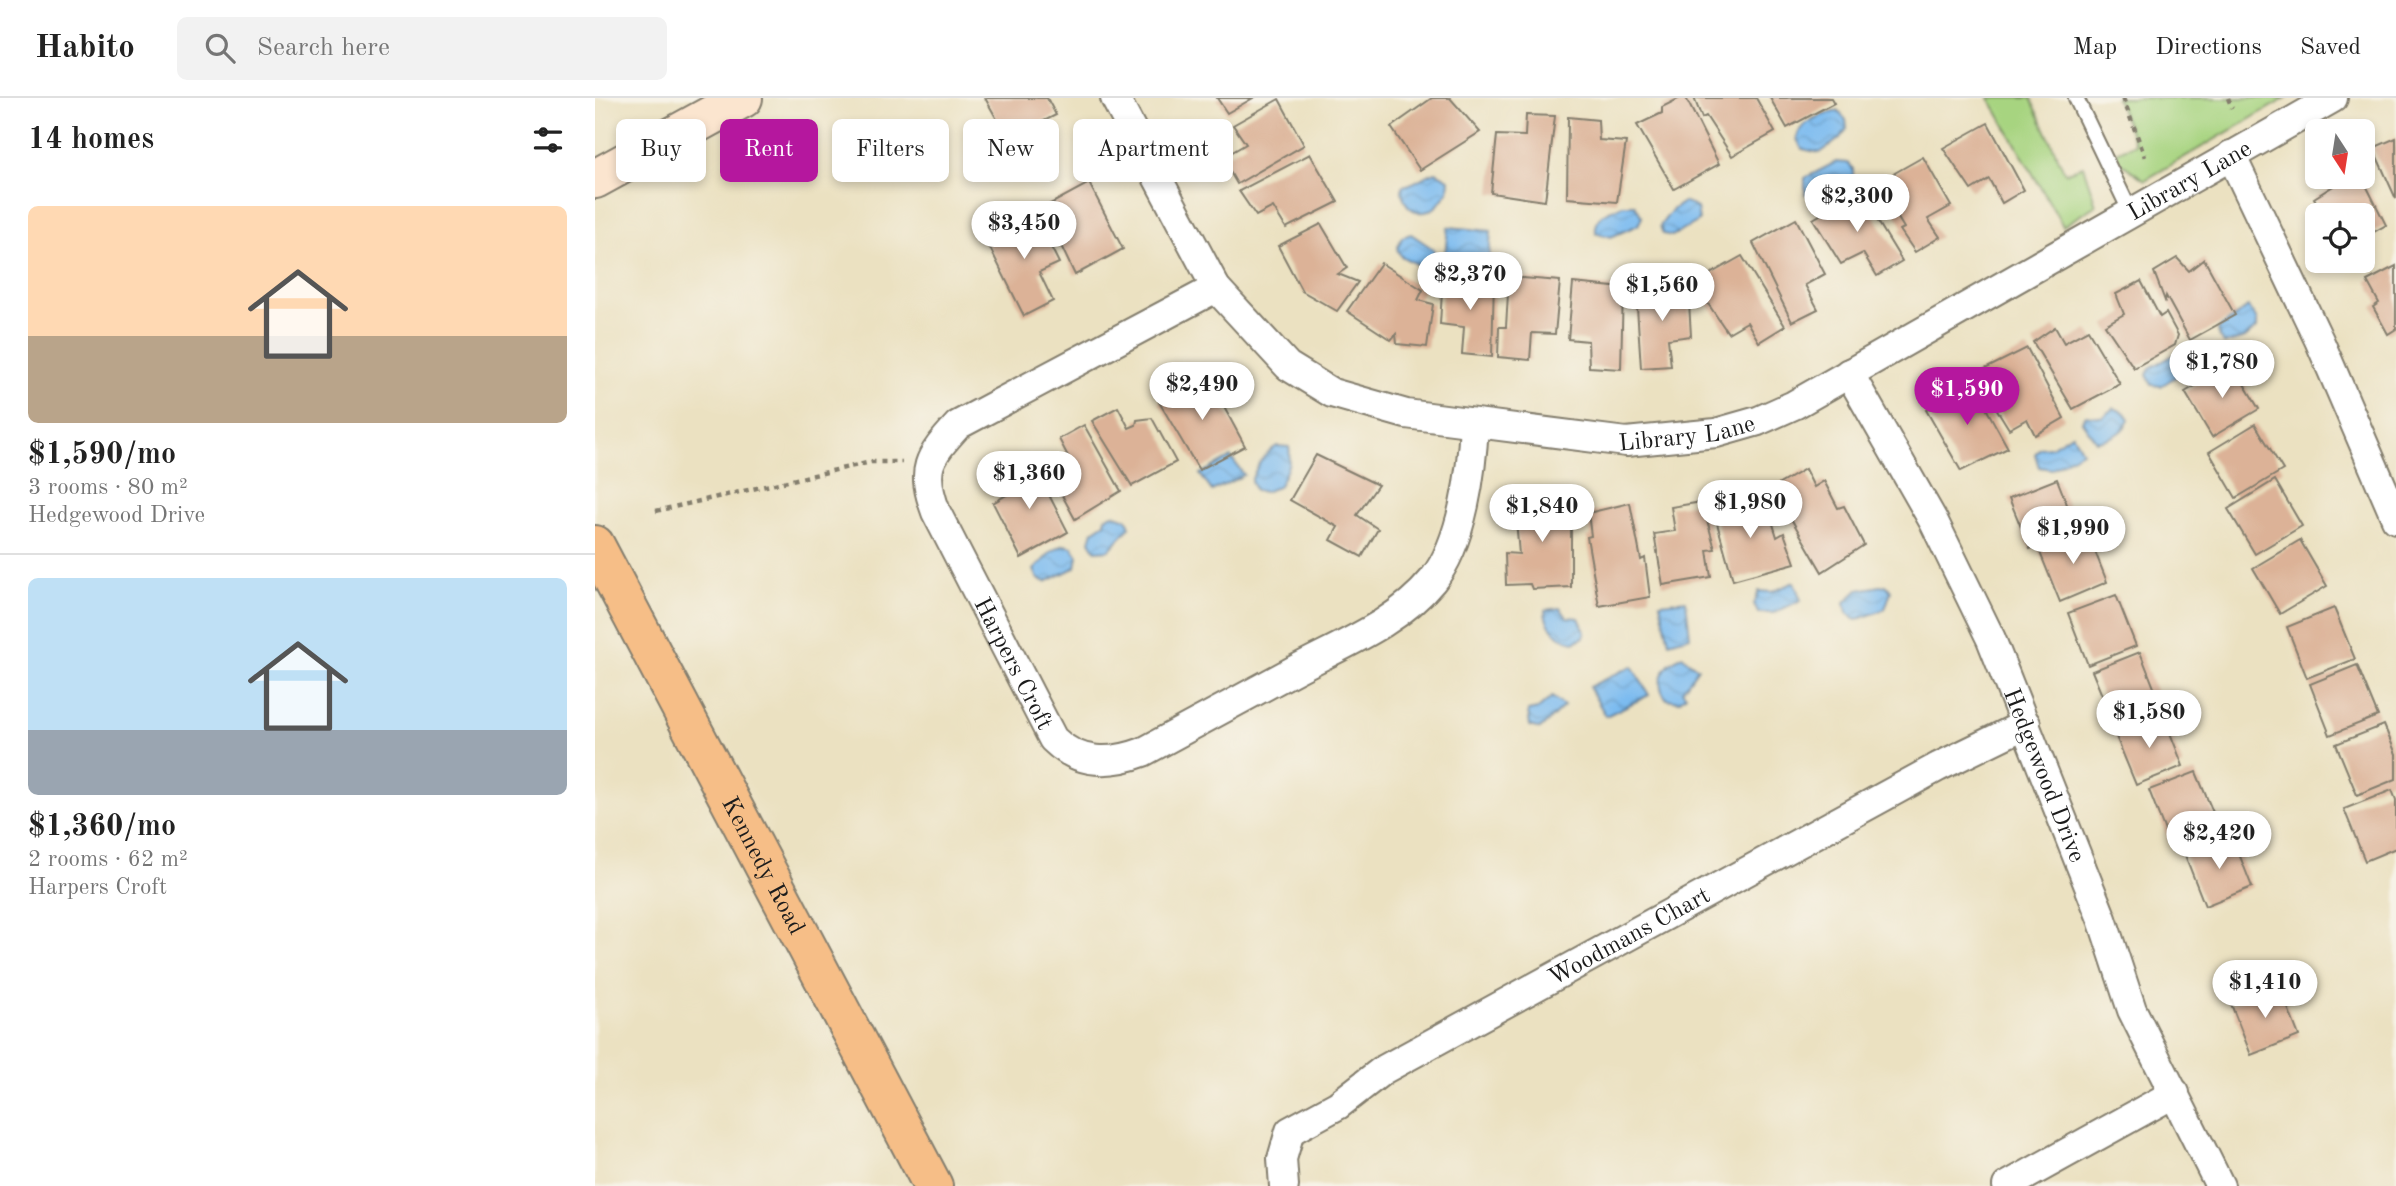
<!DOCTYPE html>
<html lang="en">
<head>
<meta charset="utf-8">
<style>
  :root { --surface:#fff; --page:#f2f2f2; --text:#222; --muted:#767676; --line:#e0e0e0; --accent:#b5179e }
  body { margin:0; font-family:"Old Standard TT",serif; background:var(--page); color:var(--text); height:100vh; display:flex; flex-direction:column; font-size:26px; white-space:nowrap }
  * { box-sizing:border-box; margin:0 }
  p { font-size:23px; color:var(--muted) }
  .icon { flex:none; width:38px; height:38px; fill:none; stroke:currentColor; stroke-width:2; stroke-linecap:round; stroke-linejoin:round }
  .map { position:relative; flex:1; overflow:hidden }
  .panel { display:flex; flex-direction:column; background:var(--surface); width:595px }
  .panel>* { flex:none }
  .guide { position:absolute; left:21px; top:21px; width:665px; height:63px; display:flex; gap:14px }
  .needle { width:46px; rotate:168deg }
  .controls { position:absolute; left:1710px; top:21px; display:grid; gap:14px }
  .controls a { display:grid; place-items:center; width:70px; height:70px; border-radius:10px; background:var(--surface); box-shadow:0 4px 10px #0003; font-size:35px }
  .price { position:absolute; translate:-50% -60px; padding:0 16px; border-radius:24px; background:#fff; color:#222; font-size:23px; line-height:46px; filter:drop-shadow(0 2px 4px #0008) }
  .price::after { content:''; position:absolute; left:50%; top:42px; width:21px; height:16px; margin-left:-10px; background:inherit; clip-path:polygon(0 0,100% 0,50% 100%) }
  .price.on { background:var(--accent); color:#fff }
  ul { padding:0; list-style:none }
  li { display:grid; align-content:center; gap:14px; height:371px; padding:0 28px }
  li+li { border-top:2px solid var(--line) }
  li span { display:grid; place-items:center; height:217px; border-radius:10px; color:#555 }
  li>.icon { margin-inline-start:auto }
  span .icon { width:126px; height:126px; fill:#fffc; stroke-width:1 }
  li b { font-size:30px }
  h2 { display:flex; justify-content:space-between; align-items:center; height:84px; padding:0 28px; font-size:30px }
  .pill { padding:0 24px; border-radius:10px; background:var(--surface); box-shadow:0 4px 10px #0003; font-size:24px; line-height:63px }
  .pill.on { background:var(--accent); color:#fff }
  header { display:flex; align-items:center; gap:42px; box-sizing:border-box; height:98px; padding:0 35px; background:var(--surface); border-bottom:2px solid var(--line) }
  header strong { font-size:33px }
  nav { display:flex; gap:38px; margin-inline-start:auto; font-size:24px }
  .search { width:490px; height:63px; background:var(--page); display:flex; align-items:center; gap:18px; box-sizing:border-box; padding:0 24px; border-radius:10px; color:var(--muted); font-size:26px }
  main { display:flex; flex:1; min-height:0 }
  .map>svg:first-child { display:block }
</style>
</head>
<body>
<header>
<strong>Habito</strong>
<div class="search"><svg class="icon" aria-label="search" viewBox="0 0 24 24"><circle cx="10" cy="10" r="6"/><path d="M15 15l6 6"/></svg>Search here</div>
<nav><a>Map</a><a>Directions</a><a>Saved</a></nav>
</header>
<main>
<section class="panel">
<h2>14 homes<svg class="icon" aria-label="filters" viewBox="0 0 24 24"><path d="M4 7h16M4 17h16"/><circle cx="9" cy="7" r="2"/><circle cx="15" cy="17" r="2"/></svg></h2>
<ul>
<li><span style="background:linear-gradient(#ffd9b3 60%,#b9a48a 0)"><svg class="icon" aria-label="home" viewBox="0 0 24 24"><path d="M3 11l9-7 9 7M6 9v11h12V9"/></svg></span><div><b>$1,590/mo</b><p>3 rooms · 80 m²</p><p>Hedgewood Drive</p></div></li>
<li><span style="background:linear-gradient(#bfe0f5 70%,#9aa5b1 0)"><svg class="icon" aria-label="home" viewBox="0 0 24 24"><path d="M3 11l9-7 9 7M6 9v11h12V9"/></svg></span><div><b>$1,360/mo</b><p>2 rooms · 62 m²</p><p>Harpers Croft</p></div></li>
</ul>
</section>
<div class="map">
<svg width="1801" height="1088" viewBox="0 0 1801 1088">
  <defs>
    <pattern id="water-waves" width="16" height="10" patternUnits="userSpaceOnUse" patternTransform="scale(1.75)"><rect width="16" height="10" fill="#7bbbf0"/><path d="M0 5q4-4 8 0t8 0" fill="none" stroke="#6aa0cd"/></pattern>
  </defs>
  <rect width="100%" height="100%" fill="#f7f3e8"/>
  <filter id="ink" filterUnits="userSpaceOnUse"><feTurbulence type="fractalNoise" baseFrequency=".0143" numOctaves="2"/><feDisplacementMap in="SourceGraphic" scale="14" xChannelSelector="R" yChannelSelector="G"/><feConvolveMatrix kernelMatrix="1 2 1 2 8 2 1 2 1" color-interpolation-filters="sRGB"/></filter>
  <filter id="wash" filterUnits="userSpaceOnUse"><feTurbulence type="fractalNoise" baseFrequency=".00686" numOctaves="4" result="noise"/><feDisplacementMap in="SourceGraphic" scale="28" xChannelSelector="R" yChannelSelector="G"/><feGaussianBlur stdDeviation="1.57" result="paint"/><feColorMatrix in="noise" values="0 0 0 0 0 0 0 0 0 0 0 0 0 0 0 0 0 1.4 0 .05"/><feComposite in="paint" operator="in"/></filter>
  <g filter="url(#wash)">
    <rect width="100%" height="100%" fill="#ebe1c1"/>
    <g fill="#a7d480" stroke="#62784e" stroke-width="2">
      <polygon points="1394,0 1436,0 1470,75 1488,68 1501,107 1468,128"/>
      <polygon points="1521,0 1691,0 1550,82 1523,63 1521,54 1540,46"/>
    </g>
    <g fill="url(#water-waves)" stroke="#4c6c86" stroke-width="2">
      <path d="M1243,13L1251,22L1252,31L1244,41L1225,55L1207,51L1202,41C1204,23 1228,16 1243,13Z"/>
      <polygon points="1241,64 1253,65 1258,71 1258,80 1241,87 1226,101 1210,96 1210,80"/>
      <path d="M841,74L854,81L853,94C849,98 846,104 842,108C823,123 806,108 807,88C822,86 828,77 841,74Z"/>
      <polygon points="1089,104 1102,110 1104,123 1077,138 1068,136 1065,128 1077,112"/>
      <path d="M1028,107H1040L1047,119L1043,127L1016,139L1001,135C999,117 1014,113 1028,107Z"/>
      <polygon points="853,129 896,133 894,160 850,158"/>
      <polygon points="816,136 838,151 840,157 828,170 806,158 802,151 807,139"/>
      <polygon points="1653,209 1662,222 1662,230 1650,240 1629,246 1624,239 1623,231"/>
      <polygon points="1586,253 1596,269 1566,288 1557,287 1552,277 1555,270"/>
      <path d="M1519,310L1530,315L1534,321C1529,335 1515,341 1501,343L1487,323L1491,317L1507,319Z"/>
      <polygon points="1477,336 1487,353 1456,371 1444,369 1440,356 1445,350 1456,349"/>
      <path d="M682,348L694,349C697,364 690,376 683,389L669,394L660,392L656,383C662,368 667,357 682,348Z"/>
      <polygon points="636,359 649,377 617,393 605,376"/>
      <polygon points="518,416 532,421 535,429 514,452 501,453 495,443 498,433 510,425 511,419"/>
      <polygon points="469,447 477,449 483,458 481,469 451,484 443,481 439,472 457,453"/>
      <polygon points="1199,484 1206,502 1179,515 1163,515 1159,506 1164,493 1177,494"/>
      <polygon points="1291,487 1296,493 1290,511 1261,522 1252,515 1250,504 1263,492"/>
      <polygon points="1091,502 1095,538 1074,544 1065,505"/>
      <path d="M965,510L972,519L984,520L990,533L989,539L979,544C964,541 950,528 950,512Z"/>
      <path d="M1087,558L1103,570L1087,593L1091,597L1084,603L1072,601C1058,585 1069,565 1087,558Z"/>
      <polygon points="1037,568 1054,597 1011,618 994,589"/>
      <polygon points="957,599 969,608 945,631 935,628 933,613 943,611"/>
    </g>
    <g id="blocks">
      <g fill="#dcb297">
        <polygon points="390,0 452,0 461,17 413,41"/>
        <polygon points="622,0 658,0 632,15"/>
        <polygon points="837,0 855,0 885,34 825,72 796,29"/>
        <polygon points="1085,0 1091,0 1124,66 1079,91 1042,27 1067,15 1067,9"/>
        <polygon points="1099,0 1161,0 1180,34 1137,58 1111,18 1107,20"/>
        <polygon points="1175,0 1236,0 1239,5 1192,30"/>
        <polygon points="684,1 709,47 642,86 627,60 651,46 638,27"/>
        <polygon points="931,17 960,18 950,103 896,95 902,37 930,38"/>
        <polygon points="973,19 1003,22 1004,42 1031,44 1022,104 972,100"/>
        <polygon points="1393,25 1429,92 1407,105 1394,81 1376,92 1348,50"/>
        <polygon points="1801,40 1801,101 1778,50"/>
        <polygon points="715,56 743,104 691,130 678,109 661,118 644,93"/>
        <polygon points="1328,59 1356,108 1333,121 1345,139 1320,154 1305,132 1309,130 1282,85"/>
        <polygon points="1734,79 1767,79 1791,127 1768,140 1768,117 1729,117 1719,100 1738,88"/>
        <polygon points="494,85 528,151 480,177 448,110"/>
        <polygon points="1265,94 1307,163 1282,178 1268,155 1246,166 1218,121"/>
        <polygon points="438,113 464,165 444,174 458,203 429,218 390,140"/>
        <polygon points="1201,121 1230,176 1210,187 1223,211 1197,224 1158,145"/>
        <polygon points="726,126 752,170 743,176 763,184 742,213 707,193 683,148"/>
        <polygon points="1147,158 1190,228 1164,244 1152,224 1133,235 1099,185"/>
        <polygon points="1582,160 1594,173 1609,161 1640,217 1595,242 1571,198 1570,203 1559,174"/>
        <polygon points="786,165 828,192 823,202 838,206 832,249 802,246 801,236 796,242 752,213"/>
        <polygon points="1801,168 1801,231 1793,236 1778,209 1784,205 1772,183"/>
        <polygon points="848,178 899,181 897,259 867,256 869,229 845,226"/>
        <polygon points="914,179 965,183 960,236 937,235 935,262 903,259 904,229 911,229"/>
        <polygon points="1546,183 1565,219 1571,215 1583,237 1580,247 1539,270 1510,227 1529,216 1521,196"/>
        <polygon points="978,185 1028,190 1026,271 994,269 993,243 973,241"/>
        <polygon points="1093,188 1096,238 1073,241 1076,268 1046,270 1041,194"/>
        <polygon points="1460,229 1469,245 1493,232 1525,286 1478,311 1438,244"/>
        <polygon points="1432,250 1469,320 1440,337 1432,321 1414,331 1380,276"/>
        <polygon points="1637,266 1664,311 1617,339 1590,294"/>
        <polygon points="610,274 650,348 604,372 564,304 580,296 578,292"/>
        <polygon points="1376,283 1413,350 1366,373 1331,312 1358,299 1353,296"/>
        <polygon points="523,309 534,330 541,327 542,322 557,320 581,364 537,388 497,323"/>
        <polygon points="1660,326 1688,372 1641,400 1614,354"/>
        <polygon points="489,327 526,393 480,421 456,377 477,366 464,341"/>
        <polygon points="721,357 783,387 762,417 783,431 767,459 736,442 743,429 695,402"/>
        <polygon points="436,362 473,434 426,460 398,405 418,393 410,377"/>
        <polygon points="1210,371 1219,389 1229,383 1243,410 1249,408 1269,447 1227,474 1191,412 1195,412 1181,388"/>
        <polygon points="1462,381 1482,432 1435,451 1414,400"/>
        <polygon points="1680,382 1707,428 1660,456 1633,411"/>
        <polygon points="1145,396 1149,418 1174,413 1182,439 1189,435 1200,465 1138,482 1116,404"/>
        <polygon points="919,400 976,400 976,489 937,491 935,486 911,487 910,455 924,456"/>
        <polygon points="1107,404 1120,451 1112,452 1116,479 1068,487 1059,436 1080,433 1076,409"/>
        <polygon points="1035,405 1046,462 1050,460 1055,499 1004,508 992,439 996,438 993,415"/>
        <polygon points="1492,433 1512,484 1465,504 1444,452"/>
        <polygon points="1705,442 1732,488 1685,516 1658,470"/>
        <polygon points="1521,497 1541,548 1493,567 1473,515"/>
        <polygon points="1739,510 1760,561 1712,580 1692,529"/>
        <polygon points="1545,554 1565,605 1518,624 1497,573"/>
        <polygon points="1762,567 1783,618 1735,637 1715,586"/>
        <polygon points="1568,617 1588,668 1541,687 1520,636"/>
        <polygon points="1789,627 1801,656 1801,681 1762,697 1741,646"/>
        <polygon points="1601,674 1622,724 1574,743 1554,692"/>
        <polygon points="1797,692 1801,702 1801,750 1770,763 1749,711"/>
        <polygon points="1637,738 1657,789 1610,808 1590,757"/>
        <polygon points="1684,887 1704,938 1656,957 1636,906"/>
      </g>
    </g>
  </g>
  <g filter="url(#ink)">
    <use href="#blocks" fill-opacity="0" stroke="#847e6e" stroke-width="2"/>
    <g fill="none" stroke-linecap="round" stroke-linejoin="round">
      <g stroke="#847e6e" stroke-width="18">
        <polyline id="service" points="1481,0 1536,115"/>
      </g>
      <g stroke="#847e6e" stroke-width="32">
        <g id="minor">
          <path id="s1" d="M520,0L621,190L693,268L737,295L811,316L1031,344L1121,335L1163,323L1199,307L1738,0"/>
          <polyline points="1636,57 1724,242 1801,421"/>
          <path id="s2" d="M621,190L363,327C333,360 325,371 341,414L458,641C484,667 516,666 548,654C597,628 645,601 694,575C743,548 801,527 837,483C868,445 877,372 879,325"/>
          <path id="s3" d="M1254,275L1339,424L1396,541L1507,821L1537,912L1625,1088"/>
          <path id="s4" d="M689,1088L687,1061L695,1033L743,1007L788,972L1343,669L1431,626"/>
          <polyline points="1412,1088 1580,995"/>
        </g>
      </g>
      <g stroke="#847e6e" stroke-width="42">
        <polyline id="secondary" points="0,81 148,0"/>
      </g>
      <g stroke="#847e6e" stroke-width="42">
        <g id="primary">
          <path id="s5" d="M0,447L338,1088"/>
        </g>
      </g>
      <g stroke="#847e6e" stroke-width="4.5" stroke-dasharray="5 5" stroke-linecap="butt">
        <polyline points="1528,0 1550,59"/>
        <polyline points="1633,0 1637,10"/>
        <polyline points="61,413 276,364 307,364"/>
      </g>
      <use href="#service" stroke="#fff" stroke-width="14"/>
      <use href="#minor" stroke="#fff" stroke-width="28"/>
      <use href="#secondary" stroke="#fbe5cf" stroke-width="38"/>
      <use href="#primary" stroke="#f6be87" stroke-width="38"/>
    </g>
  </g>
  <g text-anchor="middle" stroke-width="7" stroke-linejoin="round" paint-order="stroke">
    <g font-size="24" fill="#1c1c1c" stroke="#f7f3e8">
      <text dy="8" stroke="none"><textPath href="#s1" startOffset="1300">Library Lane</textPath></text>
      <text dy="8" stroke="none"><textPath href="#s1" startOffset="733">Library Lane</textPath></text>
      <text dy="8" stroke="none"><textPath href="#s2" startOffset="560">Harpers Croft</textPath></text>
      <text dy="8" stroke="none"><textPath href="#s3" startOffset="448">Hedgewood Drive</textPath></text>
      <text dy="8" stroke="none"><textPath href="#s5" startOffset="362">Kennedy Road</textPath></text>
      <text dy="8" stroke="none"><textPath href="#s4" startOffset="448">Woodmans Chart</textPath></text>
    </g>
  </g>
</svg>
<div class="controls">
<a><svg class="needle" viewBox="-14 -14 28 28"><path d="M0-13l5 13h-10z" fill="#e53935"/><path d="M0 13l5-13h-10z" fill="#767676"/></svg></a>
<a><svg class="icon" aria-label="locate" viewBox="0 0 24 24"><circle cx="12" cy="12" r="6"/><path d="M12 2v4M12 18v4M2 12h4M18 12h4"/></svg></a>
</div>
<b class="price" style="left:1262px;top:136px">$2,300</b>
<b class="price" style="left:429px;top:163px">$3,450</b>
<b class="price" style="left:875px;top:214px">$2,370</b>
<b class="price" style="left:1067px;top:225px">$1,560</b>
<b class="price" style="left:1627px;top:302px">$1,780</b>
<b class="price" style="left:607px;top:324px">$2,490</b>
<b class="price on" style="left:1372px;top:329px">$1,590</b>
<b class="price" style="left:434px;top:413px">$1,360</b>
<b class="price" style="left:1155px;top:442px">$1,980</b>
<b class="price" style="left:947px;top:446px">$1,840</b>
<b class="price" style="left:1478px;top:468px">$1,990</b>
<b class="price" style="left:1554px;top:652px">$1,580</b>
<b class="price" style="left:1624px;top:773px">$2,420</b>
<b class="price" style="left:1670px;top:922px">$1,410</b>
<div class="guide">
<a class="pill">Buy</a>
<a class="pill on">Rent</a>
<a class="pill">Filters</a>
<a class="pill">New</a>
<a class="pill">Apartment</a>
</div>
</div>
</main>
</body>
</html>
